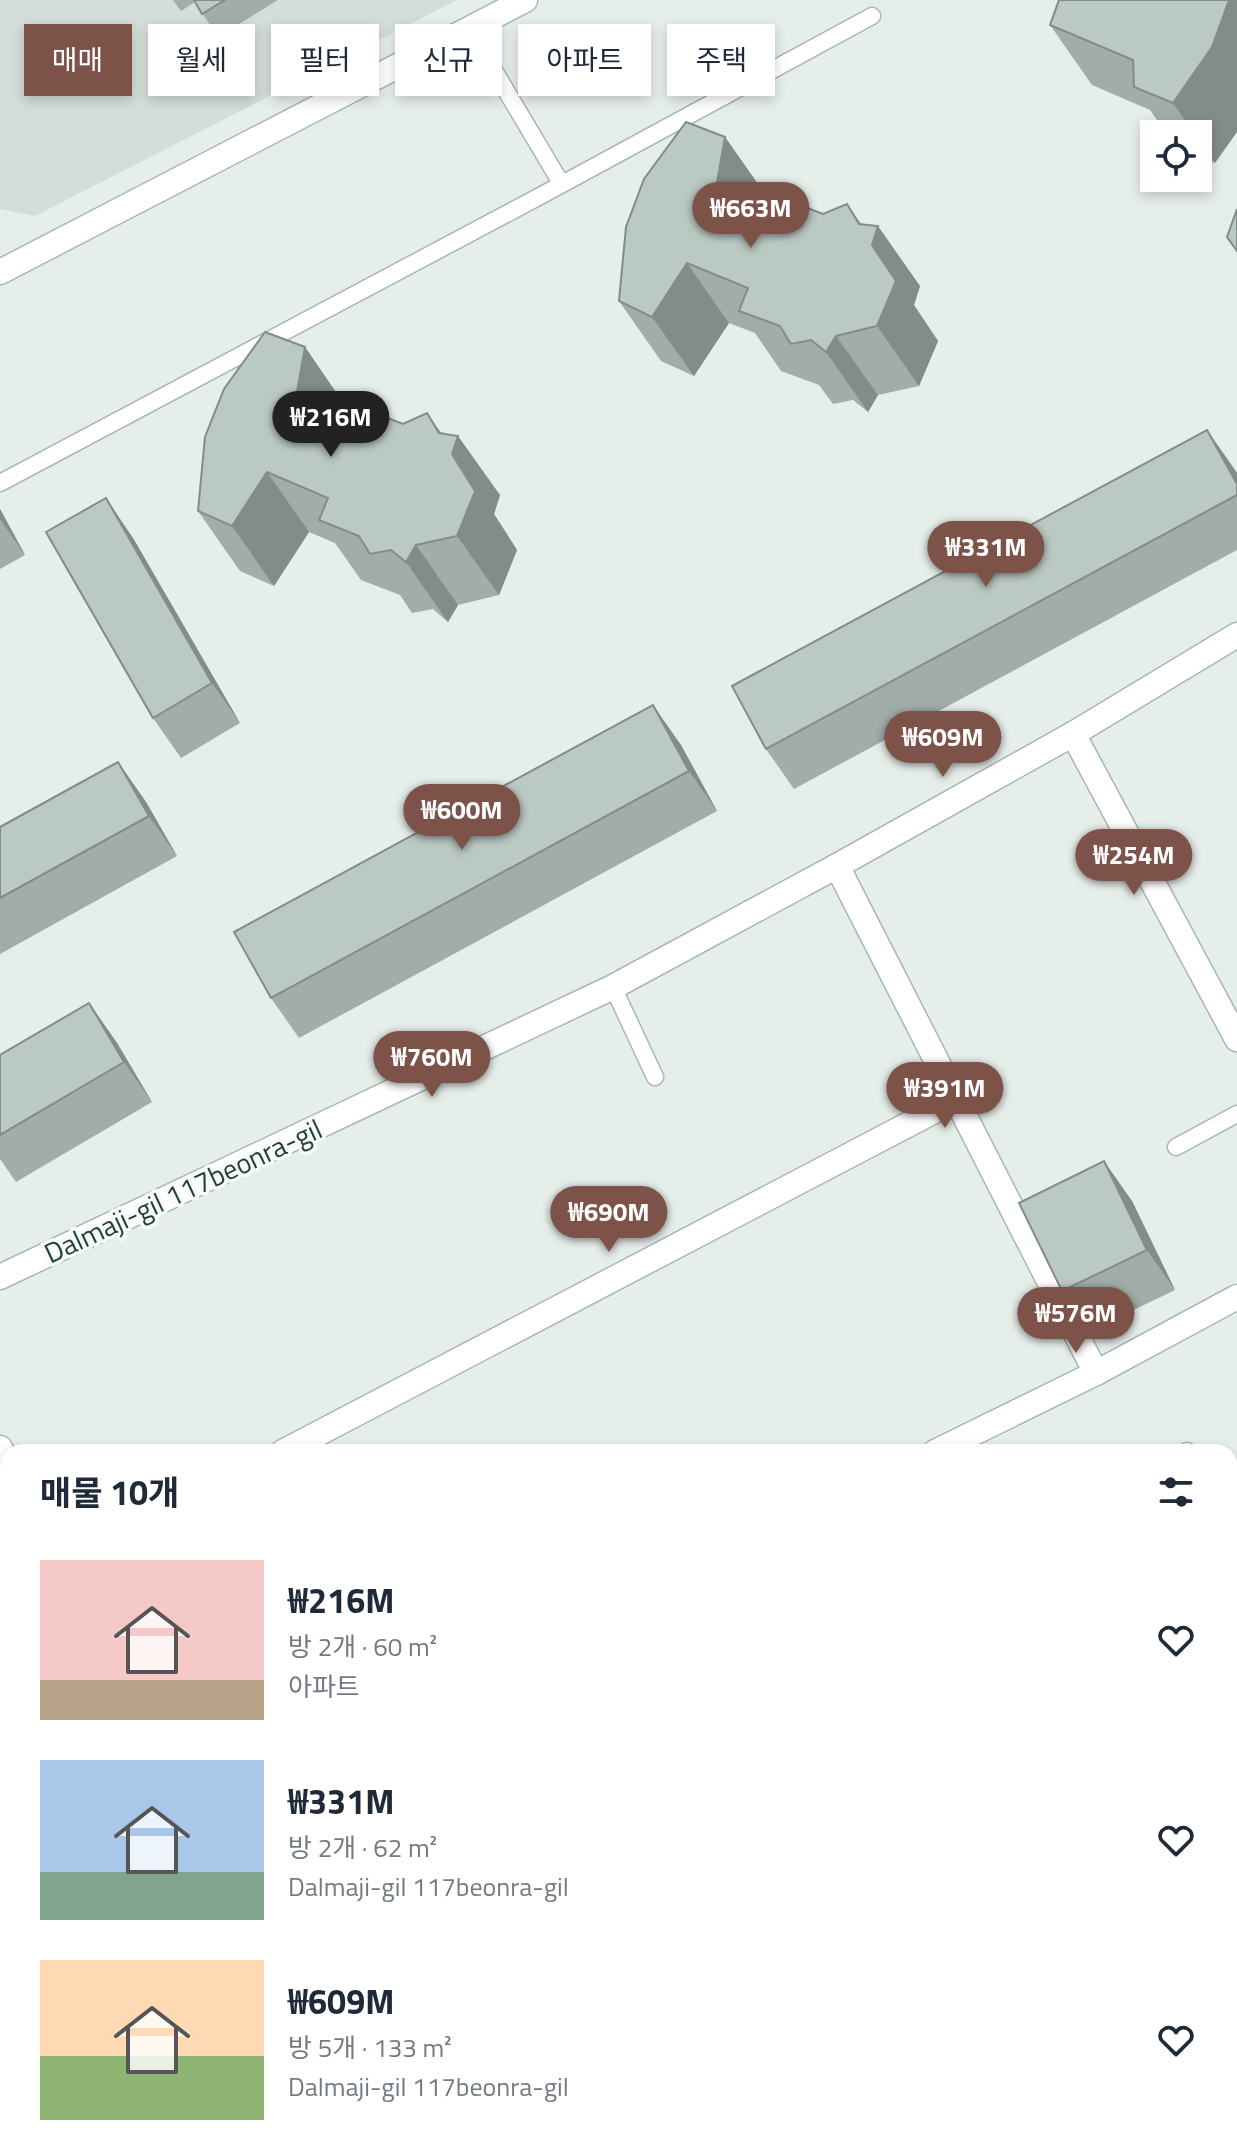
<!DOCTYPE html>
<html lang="ko">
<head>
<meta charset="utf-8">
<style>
  :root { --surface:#fff; --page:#f6f6f7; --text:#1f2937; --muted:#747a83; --accent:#7d5249 }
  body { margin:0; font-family:"Titillium Web","Noto Sans KR",sans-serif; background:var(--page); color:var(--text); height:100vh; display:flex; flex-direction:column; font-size:30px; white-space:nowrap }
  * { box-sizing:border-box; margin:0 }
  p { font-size:26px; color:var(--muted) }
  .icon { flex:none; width:44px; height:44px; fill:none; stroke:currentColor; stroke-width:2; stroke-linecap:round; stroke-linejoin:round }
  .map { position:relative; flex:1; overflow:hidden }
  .drawer { position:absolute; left:0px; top:1444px; width:1238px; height:712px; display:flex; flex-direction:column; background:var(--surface); border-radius:24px 24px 0 0; box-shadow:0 4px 12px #0003 }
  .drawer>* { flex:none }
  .hud { position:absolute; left:24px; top:24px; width:800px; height:72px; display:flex; gap:16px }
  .buttons { position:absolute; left:1140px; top:120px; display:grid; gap:16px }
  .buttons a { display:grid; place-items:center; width:72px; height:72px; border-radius:0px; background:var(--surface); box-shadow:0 4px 12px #0003; font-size:40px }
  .price { position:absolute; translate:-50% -68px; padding:0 18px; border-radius:28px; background:var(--accent); color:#fff; font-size:26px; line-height:52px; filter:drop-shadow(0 2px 4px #0008) }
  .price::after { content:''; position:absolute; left:50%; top:48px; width:24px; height:18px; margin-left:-12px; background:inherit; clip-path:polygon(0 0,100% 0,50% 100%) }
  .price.active { background:#222; color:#fff }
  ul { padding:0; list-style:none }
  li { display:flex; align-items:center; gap:24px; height:200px; padding:0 40px }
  li span { display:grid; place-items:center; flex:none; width:224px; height:160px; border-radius:0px; color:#555 }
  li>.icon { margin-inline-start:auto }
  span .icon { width:96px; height:96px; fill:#fffc; stroke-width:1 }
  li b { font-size:34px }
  h2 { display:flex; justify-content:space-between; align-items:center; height:96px; padding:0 40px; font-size:34px }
  .pill { padding:0 28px; border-radius:0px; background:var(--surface); box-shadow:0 4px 12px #0003; font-size:28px; line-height:72px }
  .pill.active { background:var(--accent); color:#fff }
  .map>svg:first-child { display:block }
</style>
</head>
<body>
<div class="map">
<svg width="1237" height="2156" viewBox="0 0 1237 2156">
  <rect width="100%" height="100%" fill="#e6eeea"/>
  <polygon fill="#d4ded9" points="0,0 457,0 35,216 0,209"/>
  <polygon fill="#bfdfc7" points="1237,1955 1237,2156 949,2156 960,2148 1230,2148 1230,1959"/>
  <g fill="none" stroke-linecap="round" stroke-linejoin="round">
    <g stroke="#a8b7b1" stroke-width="19">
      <g id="service">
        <polyline points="470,30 561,183"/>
        <polyline points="0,483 542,195 872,16"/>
        <polyline points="613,987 655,1077"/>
        <polyline points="1176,1147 1237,1114"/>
        <polyline points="1187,1451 1189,1452"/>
        <polyline points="1230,1468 1237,1471"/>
        <polyline points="1230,1618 1237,1600"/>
        <polyline points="1230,1631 1237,1649"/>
      </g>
    </g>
    <g stroke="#a8b7b1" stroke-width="27">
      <g id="minor">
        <polyline points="1073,734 1237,1039"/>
        <polyline points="837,866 1096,1373"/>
        <polyline points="0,1277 613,987 837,866 1073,734 1237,635"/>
        <polyline points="0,1448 8,1464"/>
        <polyline points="283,1452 957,1099"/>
        <polyline points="935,1452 1096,1373 1237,1297"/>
        <polyline points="0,1519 8,1515"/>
        <polyline points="0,1939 8,1934"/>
        <polyline points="0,2148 4,2156"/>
        <polyline points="291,2156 302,2148"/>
      </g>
    </g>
    <g stroke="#a8b7b1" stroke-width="27">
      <g id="tertiary">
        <polyline points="0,272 525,0"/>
        <polyline points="1230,1912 1237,1906"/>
        <polyline points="885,2156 896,2148"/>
      </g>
    </g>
    <use href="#service" stroke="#fff" stroke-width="16"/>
    <use href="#minor" stroke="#fff" stroke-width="24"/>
    <use href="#tertiary" stroke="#fff" stroke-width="24"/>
  </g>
  <g fill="#a1ada8">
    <polygon points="173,0 278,0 218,37 195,2 181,11"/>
    <polygon points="1237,0 1215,163 1198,156 1198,134 1167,134 1150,110 1092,85 1050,25"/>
    <polygon points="725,137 767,197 763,219 773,223 823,214 862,224 920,286 914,305 938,341 919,386 878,395 868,412 853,400 833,404 819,385 781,371 755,333 729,323 694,376 661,361 619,301"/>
    <polygon points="305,347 346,407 343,429 352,433 403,424 427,413 441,434 500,495 494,514 517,550 499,595 458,605 448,622 433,609 412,613 400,595 361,580 335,543 309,532 274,586 240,571 198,511"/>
    <polygon points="1207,430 1237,473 1237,550 794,789 766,749"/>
    <polygon points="0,509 25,555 0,569"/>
    <polygon points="133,538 240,723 181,758 153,718"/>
    <polygon points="681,745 717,811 299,1038 271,998"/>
    <polygon points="118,762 146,802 177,856 0,954 0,827"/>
    <polygon points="89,1003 117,1043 152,1102 16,1182 0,1159 0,1055"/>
    <polygon points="1132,1201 1175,1290 1090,1331 1062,1291"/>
  </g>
  <g fill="#838d88">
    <polygon points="1229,0 1237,0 1237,132 1215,163 1198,139 1198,134 1195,134 1173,103"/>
    <polygon points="725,137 767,197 756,259 714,199"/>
    <polygon points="847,204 873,241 878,226 920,286 914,305 938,341 919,386 877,326 859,224"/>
    <polygon points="687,263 729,323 694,376 652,317"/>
    <polygon points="836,336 878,395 868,412 826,352"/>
    <polygon points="305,347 346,407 336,468 294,408"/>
    <polygon points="427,413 453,450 458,436 500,495 494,514 517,550 499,595 457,536 452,454"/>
    <polygon points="1207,430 1237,473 1237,484"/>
    <polygon points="267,472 309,532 274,586 232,526"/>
    <polygon points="106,498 133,538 240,723 212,683"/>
    <polygon points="0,509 25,555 0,519"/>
    <polygon points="416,545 458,605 448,622 406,562"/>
    <polygon points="653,705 681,745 717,811 689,771"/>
    <polygon points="118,762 146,802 177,856 149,816"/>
    <polygon points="89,1003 117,1043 152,1102 124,1062"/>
    <polygon points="1104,1161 1132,1201 1175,1290 1147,1250"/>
    <polygon points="1230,1675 1237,1685 1237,1735 1230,1756"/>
  </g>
  <g fill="#bbc9c3" stroke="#838d88" stroke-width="2">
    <polygon points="194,0 225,0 202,14"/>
    <polygon points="1059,0 1229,0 1212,47 1173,103 1134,87 1133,60 1050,25"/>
    <polygon points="686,122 725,137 714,199 773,223 784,199 823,214 847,204 859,224 878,226 872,245 896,281 877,326 836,336 826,352 811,340 791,344 780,326 739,311 748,288 687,263 652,317 619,301 626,227 644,179"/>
    <polygon points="1237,209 1237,251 1227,237"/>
    <polygon points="265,332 305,347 294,408 352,433 364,409 403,424 427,413 439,433 458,436 452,454 475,491 457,536 416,545 406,562 391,550 370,554 359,536 319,520 328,498 267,472 232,526 198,511 205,437 224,389"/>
    <polygon points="1207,430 1237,484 1237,495 766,749 732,686"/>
    <polygon points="106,498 212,683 153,718 46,532"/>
    <polygon points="653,705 689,771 271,998 234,932"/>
    <polygon points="118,762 149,816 0,898 0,827"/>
    <polygon points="89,1003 124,1062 0,1135 0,1055"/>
    <polygon points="1104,1161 1147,1250 1062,1291 1019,1203"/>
  </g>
  <g text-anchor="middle" stroke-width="7" stroke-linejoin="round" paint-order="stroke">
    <g font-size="28" fill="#244139" stroke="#f6fbf8">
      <text transform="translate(183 1191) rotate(-25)" y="10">Dalmaji-gil 117beonra-gil</text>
    </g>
  </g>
</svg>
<div class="buttons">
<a><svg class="icon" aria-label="locate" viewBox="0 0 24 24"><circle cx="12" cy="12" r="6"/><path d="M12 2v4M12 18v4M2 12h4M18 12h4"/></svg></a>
</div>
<b class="price" style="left:751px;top:250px">₩663M</b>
<b class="price active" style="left:331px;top:459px">₩216M</b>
<b class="price" style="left:986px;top:589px">₩331M</b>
<b class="price" style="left:943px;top:779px">₩609M</b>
<b class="price" style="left:462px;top:852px">₩600M</b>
<b class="price" style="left:1134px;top:897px">₩254M</b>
<b class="price" style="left:432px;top:1099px">₩760M</b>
<b class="price" style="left:945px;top:1130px">₩391M</b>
<b class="price" style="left:609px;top:1254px">₩690M</b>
<b class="price" style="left:1076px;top:1355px">₩576M</b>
<div class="hud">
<a class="pill active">매매</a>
<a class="pill">월세</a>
<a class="pill">필터</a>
<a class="pill">신규</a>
<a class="pill">아파트</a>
<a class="pill">주택</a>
</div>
<section class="drawer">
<h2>매물 10개<svg class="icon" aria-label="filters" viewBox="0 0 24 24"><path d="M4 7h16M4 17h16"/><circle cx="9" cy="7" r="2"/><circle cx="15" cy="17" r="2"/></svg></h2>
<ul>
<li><span style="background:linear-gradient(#f6c9c9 75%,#b9a48a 0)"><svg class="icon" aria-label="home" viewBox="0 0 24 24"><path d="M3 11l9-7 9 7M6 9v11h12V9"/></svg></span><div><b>₩216M</b><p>방 2개 · 60 m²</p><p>아파트</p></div><svg class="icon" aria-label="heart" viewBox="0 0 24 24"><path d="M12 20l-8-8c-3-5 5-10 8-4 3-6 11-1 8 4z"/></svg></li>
<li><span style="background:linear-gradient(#a9c7e8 70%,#7fa58c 0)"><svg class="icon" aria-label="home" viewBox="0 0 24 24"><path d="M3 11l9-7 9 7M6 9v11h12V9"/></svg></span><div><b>₩331M</b><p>방 2개 · 62 m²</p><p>Dalmaji-gil 117beonra-gil</p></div><svg class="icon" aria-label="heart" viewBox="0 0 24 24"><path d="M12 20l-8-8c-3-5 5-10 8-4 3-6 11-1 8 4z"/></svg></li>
<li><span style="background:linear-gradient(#ffd9b3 60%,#8fb573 0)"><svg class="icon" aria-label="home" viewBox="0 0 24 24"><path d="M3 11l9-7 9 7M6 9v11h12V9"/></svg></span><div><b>₩609M</b><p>방 5개 · 133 m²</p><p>Dalmaji-gil 117beonra-gil</p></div><svg class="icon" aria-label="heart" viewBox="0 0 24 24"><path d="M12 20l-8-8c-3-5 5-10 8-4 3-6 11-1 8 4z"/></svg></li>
</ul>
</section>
</div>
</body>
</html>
